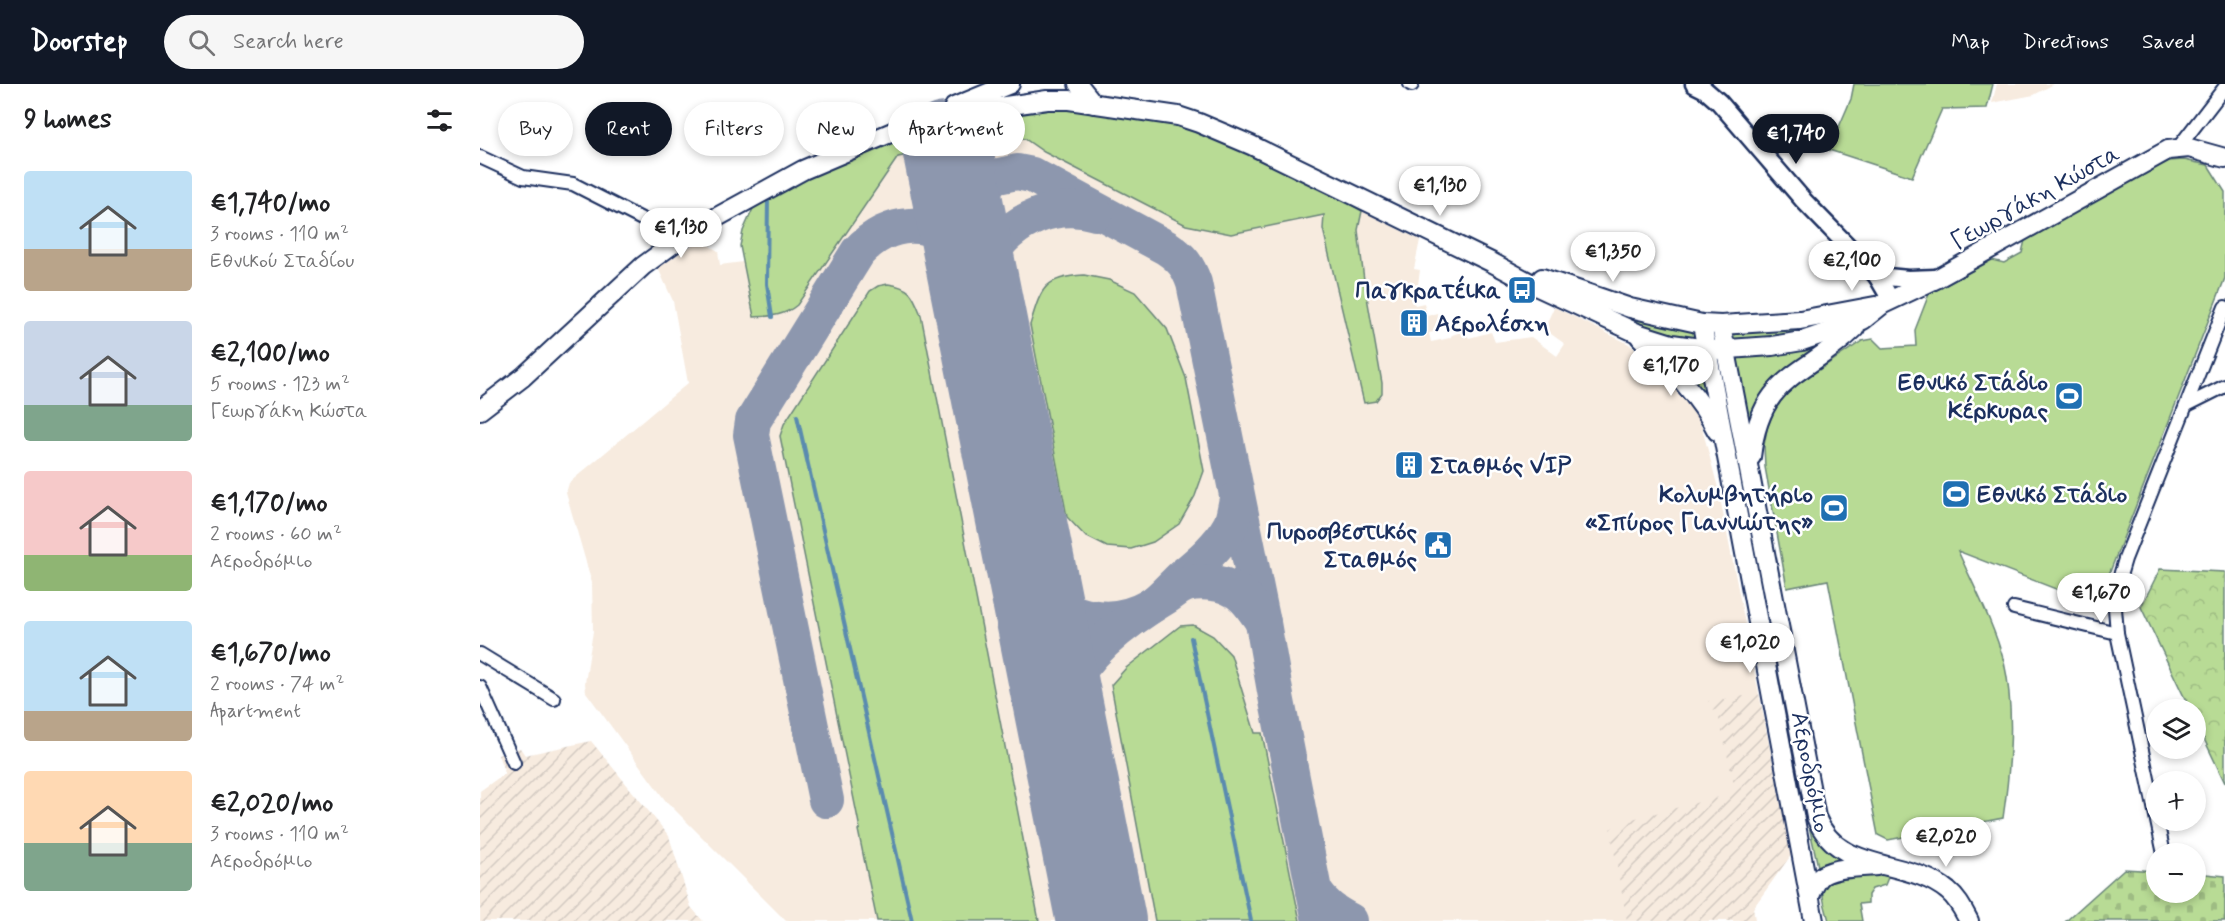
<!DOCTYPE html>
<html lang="en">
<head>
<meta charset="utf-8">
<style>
  :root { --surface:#fff; --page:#f6f6f6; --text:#202124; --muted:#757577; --accent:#111827 }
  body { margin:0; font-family:Mynerve,sans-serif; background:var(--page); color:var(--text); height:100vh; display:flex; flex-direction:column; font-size:22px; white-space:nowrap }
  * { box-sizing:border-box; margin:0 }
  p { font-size:20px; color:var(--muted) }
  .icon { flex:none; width:33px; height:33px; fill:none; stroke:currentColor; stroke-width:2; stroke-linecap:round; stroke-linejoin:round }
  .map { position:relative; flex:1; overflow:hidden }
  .panel { display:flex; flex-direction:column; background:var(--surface); width:480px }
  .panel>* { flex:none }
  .banner { position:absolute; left:18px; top:18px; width:570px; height:54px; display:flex; gap:12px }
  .fabs { position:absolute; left:1666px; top:615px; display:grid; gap:12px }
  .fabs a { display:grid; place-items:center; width:60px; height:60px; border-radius:50%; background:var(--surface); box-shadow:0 3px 9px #0003; font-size:30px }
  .price { position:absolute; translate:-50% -51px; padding:0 14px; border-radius:21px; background:#fff; color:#222; font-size:20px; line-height:39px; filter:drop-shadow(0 2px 3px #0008) }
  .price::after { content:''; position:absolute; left:50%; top:36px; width:18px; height:14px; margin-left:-9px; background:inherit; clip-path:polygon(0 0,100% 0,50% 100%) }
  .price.on { background:var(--accent); color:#fff }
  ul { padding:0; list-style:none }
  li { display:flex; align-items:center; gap:18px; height:150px; padding:0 24px }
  li span { display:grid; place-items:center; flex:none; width:168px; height:120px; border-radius:6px; color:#555 }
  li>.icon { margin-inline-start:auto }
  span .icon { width:72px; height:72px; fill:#fffc; stroke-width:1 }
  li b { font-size:26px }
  h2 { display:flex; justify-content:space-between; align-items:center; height:72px; padding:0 24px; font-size:26px }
  .pill { padding:0 21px; border-radius:27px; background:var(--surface); box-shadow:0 3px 9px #0003; font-size:21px; line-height:54px }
  .pill.on { background:var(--accent); color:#fff }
  header { display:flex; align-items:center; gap:36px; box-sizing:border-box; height:84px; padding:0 30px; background:var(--accent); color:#fff }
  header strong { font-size:28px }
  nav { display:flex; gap:33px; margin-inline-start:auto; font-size:21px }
  .search { width:420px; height:54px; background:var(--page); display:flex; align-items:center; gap:15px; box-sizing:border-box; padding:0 21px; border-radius:33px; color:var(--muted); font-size:22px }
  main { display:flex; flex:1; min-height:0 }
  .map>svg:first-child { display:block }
</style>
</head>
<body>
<header>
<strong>Doorstep</strong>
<div class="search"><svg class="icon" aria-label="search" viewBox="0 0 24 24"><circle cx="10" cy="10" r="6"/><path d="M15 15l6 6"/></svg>Search here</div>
<nav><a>Map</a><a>Directions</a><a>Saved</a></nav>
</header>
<main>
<section class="panel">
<h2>9 homes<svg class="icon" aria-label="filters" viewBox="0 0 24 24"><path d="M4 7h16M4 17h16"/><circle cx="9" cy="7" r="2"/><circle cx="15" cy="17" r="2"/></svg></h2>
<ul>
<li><span style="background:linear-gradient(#bfe0f5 65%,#b9a48a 0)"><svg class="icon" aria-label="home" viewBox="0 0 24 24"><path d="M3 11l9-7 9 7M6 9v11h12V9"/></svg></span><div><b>€1,740/mo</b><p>3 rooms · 110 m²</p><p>Εθνικού Σταδίου</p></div></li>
<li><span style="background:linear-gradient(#c9d6e8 70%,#7fa58c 0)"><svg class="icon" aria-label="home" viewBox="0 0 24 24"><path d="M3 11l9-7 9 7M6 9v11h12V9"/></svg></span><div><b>€2,100/mo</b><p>5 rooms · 123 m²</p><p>Γεωργάκη Κώστα</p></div></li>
<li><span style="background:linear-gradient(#f6c9c9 70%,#8fb573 0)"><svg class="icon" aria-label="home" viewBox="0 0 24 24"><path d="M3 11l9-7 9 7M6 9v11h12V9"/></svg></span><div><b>€1,170/mo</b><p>2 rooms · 60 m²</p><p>Αεροδρόμιο</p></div></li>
<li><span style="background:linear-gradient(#bfe0f5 75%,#b9a48a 0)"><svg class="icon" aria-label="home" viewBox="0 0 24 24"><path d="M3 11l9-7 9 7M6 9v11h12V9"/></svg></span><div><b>€1,670/mo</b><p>2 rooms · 74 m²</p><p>Apartment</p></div></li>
<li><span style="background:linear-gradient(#ffd9b3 60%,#7fa58c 0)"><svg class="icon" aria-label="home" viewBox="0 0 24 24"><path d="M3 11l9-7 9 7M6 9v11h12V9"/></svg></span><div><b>€2,020/mo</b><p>3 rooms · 110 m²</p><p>Αεροδρόμιο</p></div></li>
</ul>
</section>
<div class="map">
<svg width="1745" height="837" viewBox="0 0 1745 837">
  <defs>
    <pattern id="industrial-furrows" width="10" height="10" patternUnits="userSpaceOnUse" patternTransform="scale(1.5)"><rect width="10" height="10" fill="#f7ebdf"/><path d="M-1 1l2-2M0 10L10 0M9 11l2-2" fill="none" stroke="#d3cac2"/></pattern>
    <pattern id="forest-crowns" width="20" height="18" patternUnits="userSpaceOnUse" patternTransform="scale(1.5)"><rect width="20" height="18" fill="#b8db95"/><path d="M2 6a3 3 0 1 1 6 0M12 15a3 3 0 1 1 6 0" fill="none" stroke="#9ebc83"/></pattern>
    <pattern id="cemetery-stones" width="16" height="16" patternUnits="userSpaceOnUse" patternTransform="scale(1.5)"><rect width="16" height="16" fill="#b8db95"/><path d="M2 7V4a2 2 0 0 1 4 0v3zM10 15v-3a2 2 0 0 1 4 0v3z" fill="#9ebc83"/></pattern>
  </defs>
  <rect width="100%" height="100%" fill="#fff"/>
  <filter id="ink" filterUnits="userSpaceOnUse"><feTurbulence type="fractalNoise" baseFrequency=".0167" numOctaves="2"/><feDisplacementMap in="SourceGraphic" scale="12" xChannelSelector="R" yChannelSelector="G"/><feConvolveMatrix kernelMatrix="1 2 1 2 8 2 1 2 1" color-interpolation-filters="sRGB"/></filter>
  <g filter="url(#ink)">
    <g fill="#f7ebdf">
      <polygon points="1517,0 1574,0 1554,11 1512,19"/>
      <polygon points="569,23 699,41 838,101 882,127 940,156 934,185 940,186 936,216 933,216 935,221 944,219 947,232 957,229 961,246 949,249 951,258 970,254 972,251 981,248 985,248 989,254 1011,248 1015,258 1051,253 1077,272 1085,260 1064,245 1074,223 1149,260 1184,290 1212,324 1222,344 1238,404 1311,771 1273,824 1275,837 306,837 185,716 106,608 105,599 113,547 112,499 86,409 89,399 208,299 193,217 178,184 220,156 238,167 240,181 263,178 260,162 263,147 276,118"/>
    </g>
    <g fill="url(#industrial-furrows)">
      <polygon points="1279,610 1311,771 1273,824 1275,837 1147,837 1130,745 1144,737 1251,710 1255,705 1239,635 1228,617"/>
      <polygon points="111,657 189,752 211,823 223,837 0,837 0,707 25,689 18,671 40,664 45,671"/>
    </g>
    <g fill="#b8db95" stroke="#6a857a" stroke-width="1.5">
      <polygon points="1374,0 1513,0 1507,24 1462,25 1432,93 1349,66 1371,15"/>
      <path d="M569,23L699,41L718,47L838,101L882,127L878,146L884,196L902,299V309L896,317L884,319L843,145L844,131L751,150L706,141L564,68L545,55L531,52L418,73L317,221C304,232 291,232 274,233L260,162L263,147L276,118L280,114L407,58L508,31Z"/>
      <path d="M1704,76L1728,81L1745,108V194L1617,521L1478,467C1494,503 1514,540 1524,578C1535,625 1530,687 1523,734L1408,756L1398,751L1348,496L1307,504L1285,383L1284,361L1287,345L1294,327L1305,311L1321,298L1382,257L1393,255L1402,264L1436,262L1435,246L1449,210L1512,176L1524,179L1542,169L1545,156L1641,101L1689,77Z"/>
      <path d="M604,191L629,196L655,208L687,245L706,294L724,387L715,412L699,440L673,458L651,465L627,463L605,452L587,433L550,241C561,205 563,193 604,191Z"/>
      <path d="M408,200C431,203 433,211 441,231L559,837H397L378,746L380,745L300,352L304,340L390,207L398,202Z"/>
      <path d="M1081,203C1125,221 1166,239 1213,246L1216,252C1186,262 1109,217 1081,203Z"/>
      <polygon points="1368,236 1309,252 1257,258 1251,255 1251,248"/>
      <polygon points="1338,262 1339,264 1317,278 1291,300 1270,345 1255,273 1317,266"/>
      <polygon points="1185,266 1218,272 1229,315"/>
      <polygon points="1235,275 1240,275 1291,541 1285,542"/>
      <polygon points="713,541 733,552 751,571 775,649 782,649 820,837 675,837 631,601 646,584 700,542"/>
      <polygon points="1307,642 1312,642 1337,744 1380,779 1339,787"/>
      <path d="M1401,786L1453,801L1478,826L1453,805L1409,791L1405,801L1392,805L1388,811V819L1379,820L1382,837H1349C1347,828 1341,813 1343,804C1345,793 1390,788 1401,786Z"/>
    </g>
    <polygon fill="url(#forest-crowns)" stroke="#6a857a" stroke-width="1.5" points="1680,485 1745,488 1745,699 1716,638 1716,626 1710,625 1661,523"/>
    <polygon fill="url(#cemetery-stones)" stroke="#6a857a" stroke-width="1.5" points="1644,785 1677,787 1677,808 1716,808 1716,789 1745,792 1745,837 1586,837"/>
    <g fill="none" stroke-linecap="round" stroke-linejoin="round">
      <g stroke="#5a8baf" stroke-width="4">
        <polyline points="288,114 287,200 292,233"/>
        <polyline points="317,332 432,837"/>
        <polyline points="711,554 771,837"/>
      </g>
      <g stroke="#8d97ae" stroke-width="36">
        <path d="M514,93L537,88L552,91L687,164C702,174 708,182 714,199L783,539L795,607L840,837"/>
        <path d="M501,238C500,219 499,201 505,183C520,141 573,115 615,129"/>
        <path d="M548,472C552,484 556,496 563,506C589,537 634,543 669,523C681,516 692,502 703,492C720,478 739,462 750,442C754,434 755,423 757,415"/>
        <path d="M582,642C583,630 583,617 588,606C606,565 650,534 687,512C693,508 700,502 707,500C718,497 738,498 748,503C765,509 773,524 783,538"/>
        <path d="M346,716L271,351L273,337L378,168C408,136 453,130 482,169C489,179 491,192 495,204"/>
        <path d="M834,807C844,822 855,829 870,837"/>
      </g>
      <polyline stroke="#8d97ae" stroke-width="90" points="467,63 621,837"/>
      <g stroke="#1b2f5e" stroke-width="16">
        <g id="minor">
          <polyline points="930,0 932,1"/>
          <polyline points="1698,64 1745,3"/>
          <polyline points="0,73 43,93 93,100 199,154"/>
          <polyline points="1707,321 1745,302"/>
          <polyline points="1534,524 1637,549"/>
          <polyline points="0,570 74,615"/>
          <polyline points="0,603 34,679"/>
          <polyline points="1684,770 1637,549 1634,512 1645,475 1745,223"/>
        </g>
      </g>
      <g stroke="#1b2f5e" stroke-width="21">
        <g id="tertiary">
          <polyline points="1214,0 1224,5 1239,18 1324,117 1397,192 1411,216"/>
          <polyline points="1397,192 1428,195 1456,194"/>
        </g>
      </g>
      <g stroke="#1b2f5e" stroke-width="22">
        <g id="secondary">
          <polyline points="598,0 614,20"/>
          <polyline points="474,23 530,0"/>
          <polyline points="420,45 512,24 567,16 589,16 698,32 719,39 771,61 1011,178 1058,203 1157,249 1192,260 1234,266 1292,262 1322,257 1383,236 1403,220 1458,194 1688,66 1709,64 1745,74"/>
          <polyline points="1062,194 1150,224 1222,240 1241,241 1320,236 1395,222"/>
          <polyline points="1222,240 1334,837"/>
          <path d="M1241,241L1336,733C1359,791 1428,773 1468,807C1478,815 1483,826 1489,837"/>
          <path d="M1160,253C1188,281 1219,311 1237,347"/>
          <polyline points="0,326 43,293 163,182 208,149 323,86 429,41"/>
          <path d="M1271,373C1281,289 1325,293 1375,244"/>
          <path d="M1330,812C1333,805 1336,796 1343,791C1357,783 1381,783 1397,782"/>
        </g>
      </g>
      <use href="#minor" stroke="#fff" stroke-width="12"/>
      <use href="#tertiary" stroke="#fff" stroke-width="16"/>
      <use href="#secondary" stroke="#fff" stroke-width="18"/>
    </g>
  </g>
  <defs>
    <g id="bus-square" transform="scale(1.5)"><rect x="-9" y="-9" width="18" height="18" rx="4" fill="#1f6fb2" stroke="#fff"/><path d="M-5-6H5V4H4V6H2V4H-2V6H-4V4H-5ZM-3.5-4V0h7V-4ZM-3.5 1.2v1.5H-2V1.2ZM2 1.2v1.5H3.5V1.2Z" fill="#fff"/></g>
    <g id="building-square" transform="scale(1.5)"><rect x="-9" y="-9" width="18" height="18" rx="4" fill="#1f6fb2" stroke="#fff"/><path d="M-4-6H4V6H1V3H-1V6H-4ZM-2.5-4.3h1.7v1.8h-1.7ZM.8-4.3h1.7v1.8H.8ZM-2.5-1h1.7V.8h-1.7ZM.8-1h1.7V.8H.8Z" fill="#fff"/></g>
    <g id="stadium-square" transform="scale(1.5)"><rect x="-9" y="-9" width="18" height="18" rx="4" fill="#1f6fb2" stroke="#fff"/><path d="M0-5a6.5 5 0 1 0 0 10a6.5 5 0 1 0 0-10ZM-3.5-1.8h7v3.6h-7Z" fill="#fff"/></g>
    <g id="civic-square" transform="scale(1.5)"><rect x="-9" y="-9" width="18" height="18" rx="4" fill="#1f6fb2" stroke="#fff"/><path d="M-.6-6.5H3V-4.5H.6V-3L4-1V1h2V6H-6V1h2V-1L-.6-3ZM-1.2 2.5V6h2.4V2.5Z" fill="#fff"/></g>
  </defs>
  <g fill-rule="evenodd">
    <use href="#bus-square" x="1042" y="206"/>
    <use href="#building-square" x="934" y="239"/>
    <use href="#stadium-square" x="1589" y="312"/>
    <use href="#building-square" x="929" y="381"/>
    <use href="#stadium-square" x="1476" y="410"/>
    <use href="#stadium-square" x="1354" y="424"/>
    <use href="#civic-square" x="958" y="461"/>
  </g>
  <g text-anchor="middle" stroke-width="5" stroke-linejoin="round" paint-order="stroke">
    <g font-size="24" fill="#1b2f5e" stroke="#fff">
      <text transform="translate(1555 113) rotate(-29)" y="8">Γεωργάκη Κώστα</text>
      <text transform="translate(1331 688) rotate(79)" y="8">Αεροδρόμιο</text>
    </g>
    <g font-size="24" font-weight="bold" fill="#1b2f5e" stroke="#fff" text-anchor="end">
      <text x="1021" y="214">Παγκρατέικα</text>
      <text x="955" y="247" text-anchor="start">Αερολέσχη</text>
      <text x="1568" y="306">Εθνικό Στάδιο<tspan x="1568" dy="28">Κέρκυρας</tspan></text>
      <text x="950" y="389" text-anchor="start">Σταθμός VIP</text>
      <text x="1333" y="418">Κολυμβητήριο<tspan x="1333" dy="28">«Σπύρος Γιαννιώτης»</tspan></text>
      <text x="1497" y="418" text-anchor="start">Εθνικό Στάδιο</text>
      <text x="937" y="455">Πυροσβεστικός<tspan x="937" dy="28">Σταθμός</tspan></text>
    </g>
  </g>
</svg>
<div class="fabs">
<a><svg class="icon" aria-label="layers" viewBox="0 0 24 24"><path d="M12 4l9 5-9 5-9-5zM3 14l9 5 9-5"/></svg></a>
<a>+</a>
<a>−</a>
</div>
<b class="price on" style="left:1316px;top:81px">€1,740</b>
<b class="price" style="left:960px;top:133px">€1,130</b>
<b class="price" style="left:201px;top:175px">€1,130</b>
<b class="price" style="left:1133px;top:199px">€1,350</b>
<b class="price" style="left:1372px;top:208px">€2,100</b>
<b class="price" style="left:1191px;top:313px">€1,170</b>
<b class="price" style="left:1621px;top:540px">€1,670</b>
<b class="price" style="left:1270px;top:590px">€1,020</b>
<b class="price" style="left:1466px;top:784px">€2,020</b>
<div class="banner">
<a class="pill">Buy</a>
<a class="pill on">Rent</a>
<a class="pill">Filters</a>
<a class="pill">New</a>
<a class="pill">Apartment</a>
</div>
</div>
</main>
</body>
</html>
